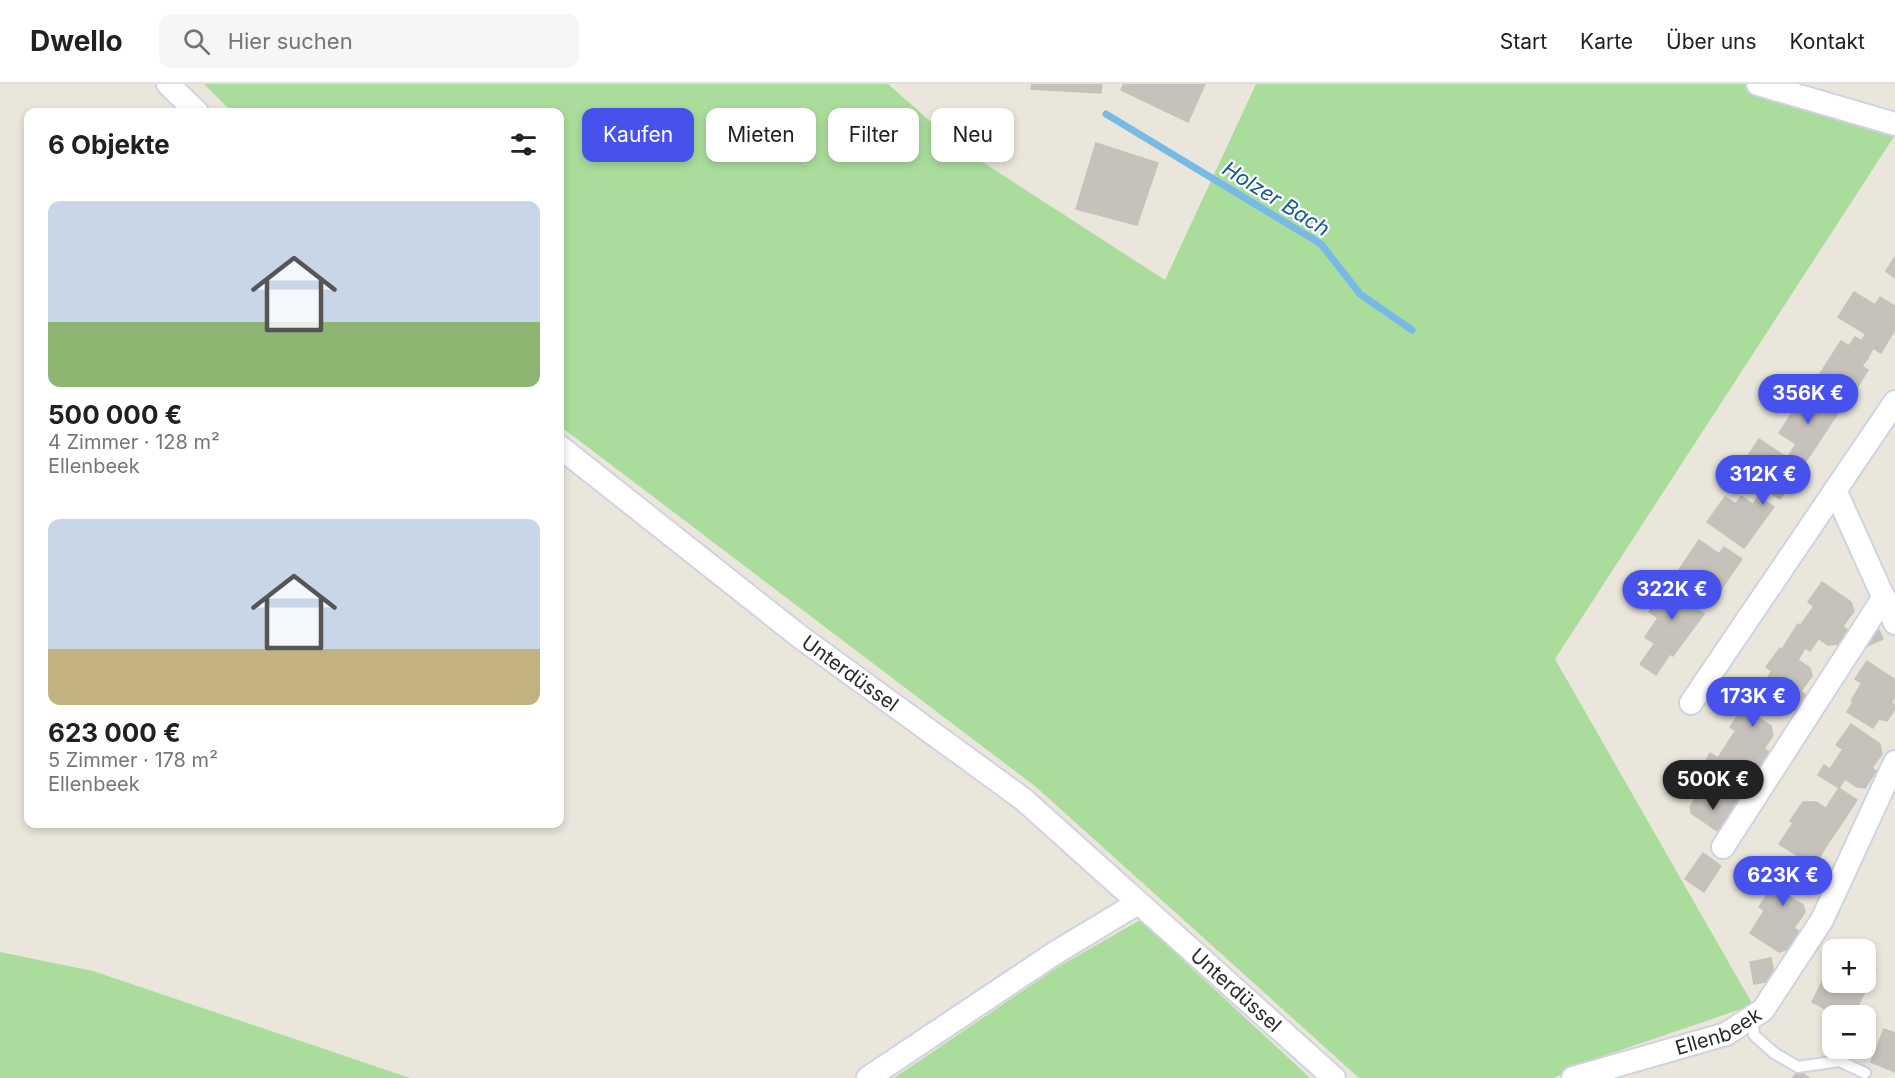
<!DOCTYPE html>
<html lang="de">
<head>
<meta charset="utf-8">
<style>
  :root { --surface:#fff; --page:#f6f6f6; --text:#202124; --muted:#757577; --line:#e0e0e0; --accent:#4752ec }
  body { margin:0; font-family:Inter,sans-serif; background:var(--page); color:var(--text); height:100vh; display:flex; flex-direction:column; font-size:22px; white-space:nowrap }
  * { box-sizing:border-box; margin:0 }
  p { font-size:20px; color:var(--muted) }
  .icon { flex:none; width:33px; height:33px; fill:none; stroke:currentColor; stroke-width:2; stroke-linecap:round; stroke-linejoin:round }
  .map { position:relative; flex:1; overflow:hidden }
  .panel { position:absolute; left:24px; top:24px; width:540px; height:720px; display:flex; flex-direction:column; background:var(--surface); border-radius:12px; box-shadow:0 3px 9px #0003 }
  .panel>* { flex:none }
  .hud { position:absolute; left:582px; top:24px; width:570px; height:54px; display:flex; gap:12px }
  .controls { position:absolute; left:1822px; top:855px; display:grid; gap:12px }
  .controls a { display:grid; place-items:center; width:54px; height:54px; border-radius:12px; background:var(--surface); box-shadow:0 3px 9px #0003; font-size:30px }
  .price { position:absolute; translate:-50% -51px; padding:0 14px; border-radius:21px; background:var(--accent); color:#fff; font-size:20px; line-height:39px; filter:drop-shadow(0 2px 3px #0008) }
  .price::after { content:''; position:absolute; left:50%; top:36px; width:18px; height:14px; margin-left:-9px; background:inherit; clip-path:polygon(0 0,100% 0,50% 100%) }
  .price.on { background:#222; color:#fff }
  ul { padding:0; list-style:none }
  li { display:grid; align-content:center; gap:12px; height:318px; padding:0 24px }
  li span { display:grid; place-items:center; height:186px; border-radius:12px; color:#555 }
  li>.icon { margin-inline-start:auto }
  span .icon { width:108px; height:108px; fill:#fffc; stroke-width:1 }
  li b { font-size:26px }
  h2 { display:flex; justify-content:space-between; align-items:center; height:72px; padding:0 24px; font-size:26px }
  .pill { padding:0 21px; border-radius:12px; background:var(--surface); box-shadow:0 3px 9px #0003; font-size:21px; line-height:54px }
  .pill.on { background:var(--accent); color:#fff }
  header { display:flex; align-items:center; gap:36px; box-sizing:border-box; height:84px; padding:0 30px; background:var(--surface); border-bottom:2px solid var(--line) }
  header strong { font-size:28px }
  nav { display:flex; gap:33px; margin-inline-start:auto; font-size:21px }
  .search { width:420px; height:54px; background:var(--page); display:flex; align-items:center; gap:15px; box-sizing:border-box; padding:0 21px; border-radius:12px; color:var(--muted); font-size:22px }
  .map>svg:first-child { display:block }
</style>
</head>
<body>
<header>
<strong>Dwello</strong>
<div class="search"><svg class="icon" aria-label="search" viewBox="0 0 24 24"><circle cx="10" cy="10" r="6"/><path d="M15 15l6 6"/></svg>Hier suchen</div>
<nav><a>Start</a><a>Karte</a><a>Über uns</a><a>Kontakt</a></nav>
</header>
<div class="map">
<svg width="1895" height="994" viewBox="0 0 1895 994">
  <rect width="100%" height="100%" fill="#eae6dc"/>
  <g fill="#aadd9c">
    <polygon points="204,0 888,0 959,63 1165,196 1256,0 1754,0 1895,39 1895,51 1555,575 1753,921 1580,980 1554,994 1359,994 1036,703 560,342 560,28 232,28"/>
    <polygon points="1140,836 1310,994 894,994 1058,883"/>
    <polygon points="0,868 93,887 410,994 0,994"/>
  </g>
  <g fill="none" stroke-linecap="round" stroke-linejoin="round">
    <polyline stroke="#76bae5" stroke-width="7" points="1106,30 1321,160 1360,210 1412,246"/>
  </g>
  <g fill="#c6c2bb" stroke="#c5c2b6" stroke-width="1.5">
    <polygon points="1032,0 1102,0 1101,9 1031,5"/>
    <polygon points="1124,0 1205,0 1188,38 1121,6"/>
    <polygon points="1096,59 1158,79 1137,141 1076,125"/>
    <polygon points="1895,173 1895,194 1886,187"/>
    <polygon points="1854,208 1875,221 1880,213 1895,222 1895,246 1885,262 1838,233"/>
    <polygon points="1866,250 1885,262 1881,269 1861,257"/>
    <polygon points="1855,253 1873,264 1868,274 1849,262"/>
    <polygon points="1841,257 1868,274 1862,282 1868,286 1854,309 1821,288"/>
    <polygon points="1821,288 1835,296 1828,306 1815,298"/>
    <polygon points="1827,313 1842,323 1836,332 1821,322"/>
    <polygon points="1809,314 1836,332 1811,370 1779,349 1797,321 1802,324"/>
    <polygon points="1759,355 1801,383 1780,415 1738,387"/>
    <polygon points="1796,360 1811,370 1801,383 1787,374"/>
    <polygon points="1741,412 1768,431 1744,464 1707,438 1725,413 1736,420"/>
    <polygon points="1758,412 1774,423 1768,431 1753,420"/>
    <polygon points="1699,456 1737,482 1714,516 1676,490"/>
    <polygon points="1724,463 1742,475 1737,482 1719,470"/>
    <polygon points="1822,498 1851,518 1854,527 1843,542 1808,518"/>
    <polygon points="1665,503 1704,530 1673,572 1645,553 1658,534 1649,528"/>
    <polygon points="1814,522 1848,546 1838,560 1828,561 1800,542"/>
    <polygon points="1875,538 1883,555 1867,562 1863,554"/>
    <polygon points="1798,540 1819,554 1810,567 1805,564 1798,576 1782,565"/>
    <polygon points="1655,559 1670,570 1656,591 1640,580"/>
    <polygon points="1780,564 1810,584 1812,592 1801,607 1766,583"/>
    <polygon points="1867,577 1895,596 1895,613 1891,619 1855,595"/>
    <polygon points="1772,587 1806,611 1796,626 1787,627 1758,607"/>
    <polygon points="1861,600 1895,621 1895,625 1887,637 1879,635 1851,617"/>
    <polygon points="1853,618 1879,635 1873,644 1847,628"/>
    <polygon points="1743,624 1771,642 1773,651 1764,665 1730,643"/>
    <polygon points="1851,640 1880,660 1882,670 1872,684 1836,661"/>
    <polygon points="1736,646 1769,668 1760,682 1750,683 1723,666"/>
    <polygon points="1843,665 1876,687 1865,704 1857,703 1830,685"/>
    <polygon points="1723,666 1741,677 1736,685 1733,683 1728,690 1706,676 1710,669 1718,674"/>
    <polygon points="1712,679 1741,699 1743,707 1732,723 1698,700"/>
    <polygon points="1824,681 1845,695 1839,704 1818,691"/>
    <polygon points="1703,703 1739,727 1723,751 1691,729 1690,723"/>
    <polygon points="1839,704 1857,716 1844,736 1826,724"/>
    <polygon points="1803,718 1816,718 1844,736 1827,761 1790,737"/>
    <polygon points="1793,739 1827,761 1814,782 1779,760"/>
    <polygon points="1703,769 1721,782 1704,808 1685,795"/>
    <polygon points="1799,773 1819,786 1807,805 1795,796 1800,789 1792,784"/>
    <polygon points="1767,786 1793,803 1788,811 1761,795"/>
    <polygon points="1773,802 1803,821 1805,828 1794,844 1759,823"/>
    <polygon points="1764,827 1799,847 1787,866 1779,868 1750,849"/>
    <polygon points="1771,874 1775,896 1754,900 1750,878"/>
    <polygon points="1833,875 1833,898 1866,898 1866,880 1876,885 1853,932 1838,932 1812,918"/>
    <polygon points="1884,945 1895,949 1895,988 1871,978"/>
    <polygon points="1799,986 1809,994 1793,993"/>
  </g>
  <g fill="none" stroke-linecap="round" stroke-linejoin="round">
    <g stroke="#d1d2e1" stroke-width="14">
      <polyline id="service" points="1752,933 1754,951 1774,969 1798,983 1839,977 1865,989"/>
    </g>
    <g stroke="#d1d2e1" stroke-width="26">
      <g id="minor">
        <polyline points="168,0 197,28"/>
        <polyline points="1758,0 1895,40"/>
        <path id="s1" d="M560,363L799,552L1023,715L1334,994"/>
        <polyline points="1835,406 1895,539"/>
        <polyline points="1691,619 1895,318"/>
        <polyline points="1723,763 1884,513"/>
        <polyline points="868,994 1055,869 1138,819"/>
        <path id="s2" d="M1573,994L1726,950L1763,926L1822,836L1895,678"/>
      </g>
    </g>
    <use href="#service" stroke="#fff" stroke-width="10"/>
    <use href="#minor" stroke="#fff" stroke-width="22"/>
  </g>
  <g text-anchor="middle" stroke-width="4.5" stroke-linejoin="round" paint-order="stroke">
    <g font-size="20" fill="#292929" stroke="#fff">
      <text dy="7" stroke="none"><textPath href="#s1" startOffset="368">Unterdüssel</textPath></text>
      <text dy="7" stroke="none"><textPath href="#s1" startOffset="868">Unterdüssel</textPath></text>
      <text dy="7" stroke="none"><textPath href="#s2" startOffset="153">Ellenbeek</textPath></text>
    </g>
    <g font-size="21" font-style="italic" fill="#17588f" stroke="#fff">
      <text transform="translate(1276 115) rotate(32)" y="7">Holzer Bach</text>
    </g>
  </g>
</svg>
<div class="controls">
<a>+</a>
<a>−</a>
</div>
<b class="price" style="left:1808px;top:341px">356K €</b>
<b class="price" style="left:1763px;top:422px">312K €</b>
<b class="price" style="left:1672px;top:537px">322K €</b>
<b class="price" style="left:1753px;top:644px">173K €</b>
<b class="price on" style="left:1713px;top:727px">500K €</b>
<b class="price" style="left:1783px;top:823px">623K €</b>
<div class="hud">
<a class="pill on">Kaufen</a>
<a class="pill">Mieten</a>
<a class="pill">Filter</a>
<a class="pill">Neu</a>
</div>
<section class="panel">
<h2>6 Objekte<svg class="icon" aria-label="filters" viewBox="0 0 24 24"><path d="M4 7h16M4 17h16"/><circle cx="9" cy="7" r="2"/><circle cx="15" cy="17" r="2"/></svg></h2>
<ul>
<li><span style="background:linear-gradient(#c9d6e8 65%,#8fb573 0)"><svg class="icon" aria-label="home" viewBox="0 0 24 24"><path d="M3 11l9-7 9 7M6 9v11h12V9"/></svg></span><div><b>500 000 €</b><p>4 Zimmer · 128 m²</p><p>Ellenbeek</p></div></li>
<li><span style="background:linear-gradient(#c9d6e8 70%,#c2b280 0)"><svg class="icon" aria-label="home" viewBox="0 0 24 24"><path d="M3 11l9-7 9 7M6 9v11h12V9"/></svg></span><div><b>623 000 €</b><p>5 Zimmer · 178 m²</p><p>Ellenbeek</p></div></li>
</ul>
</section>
</div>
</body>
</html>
